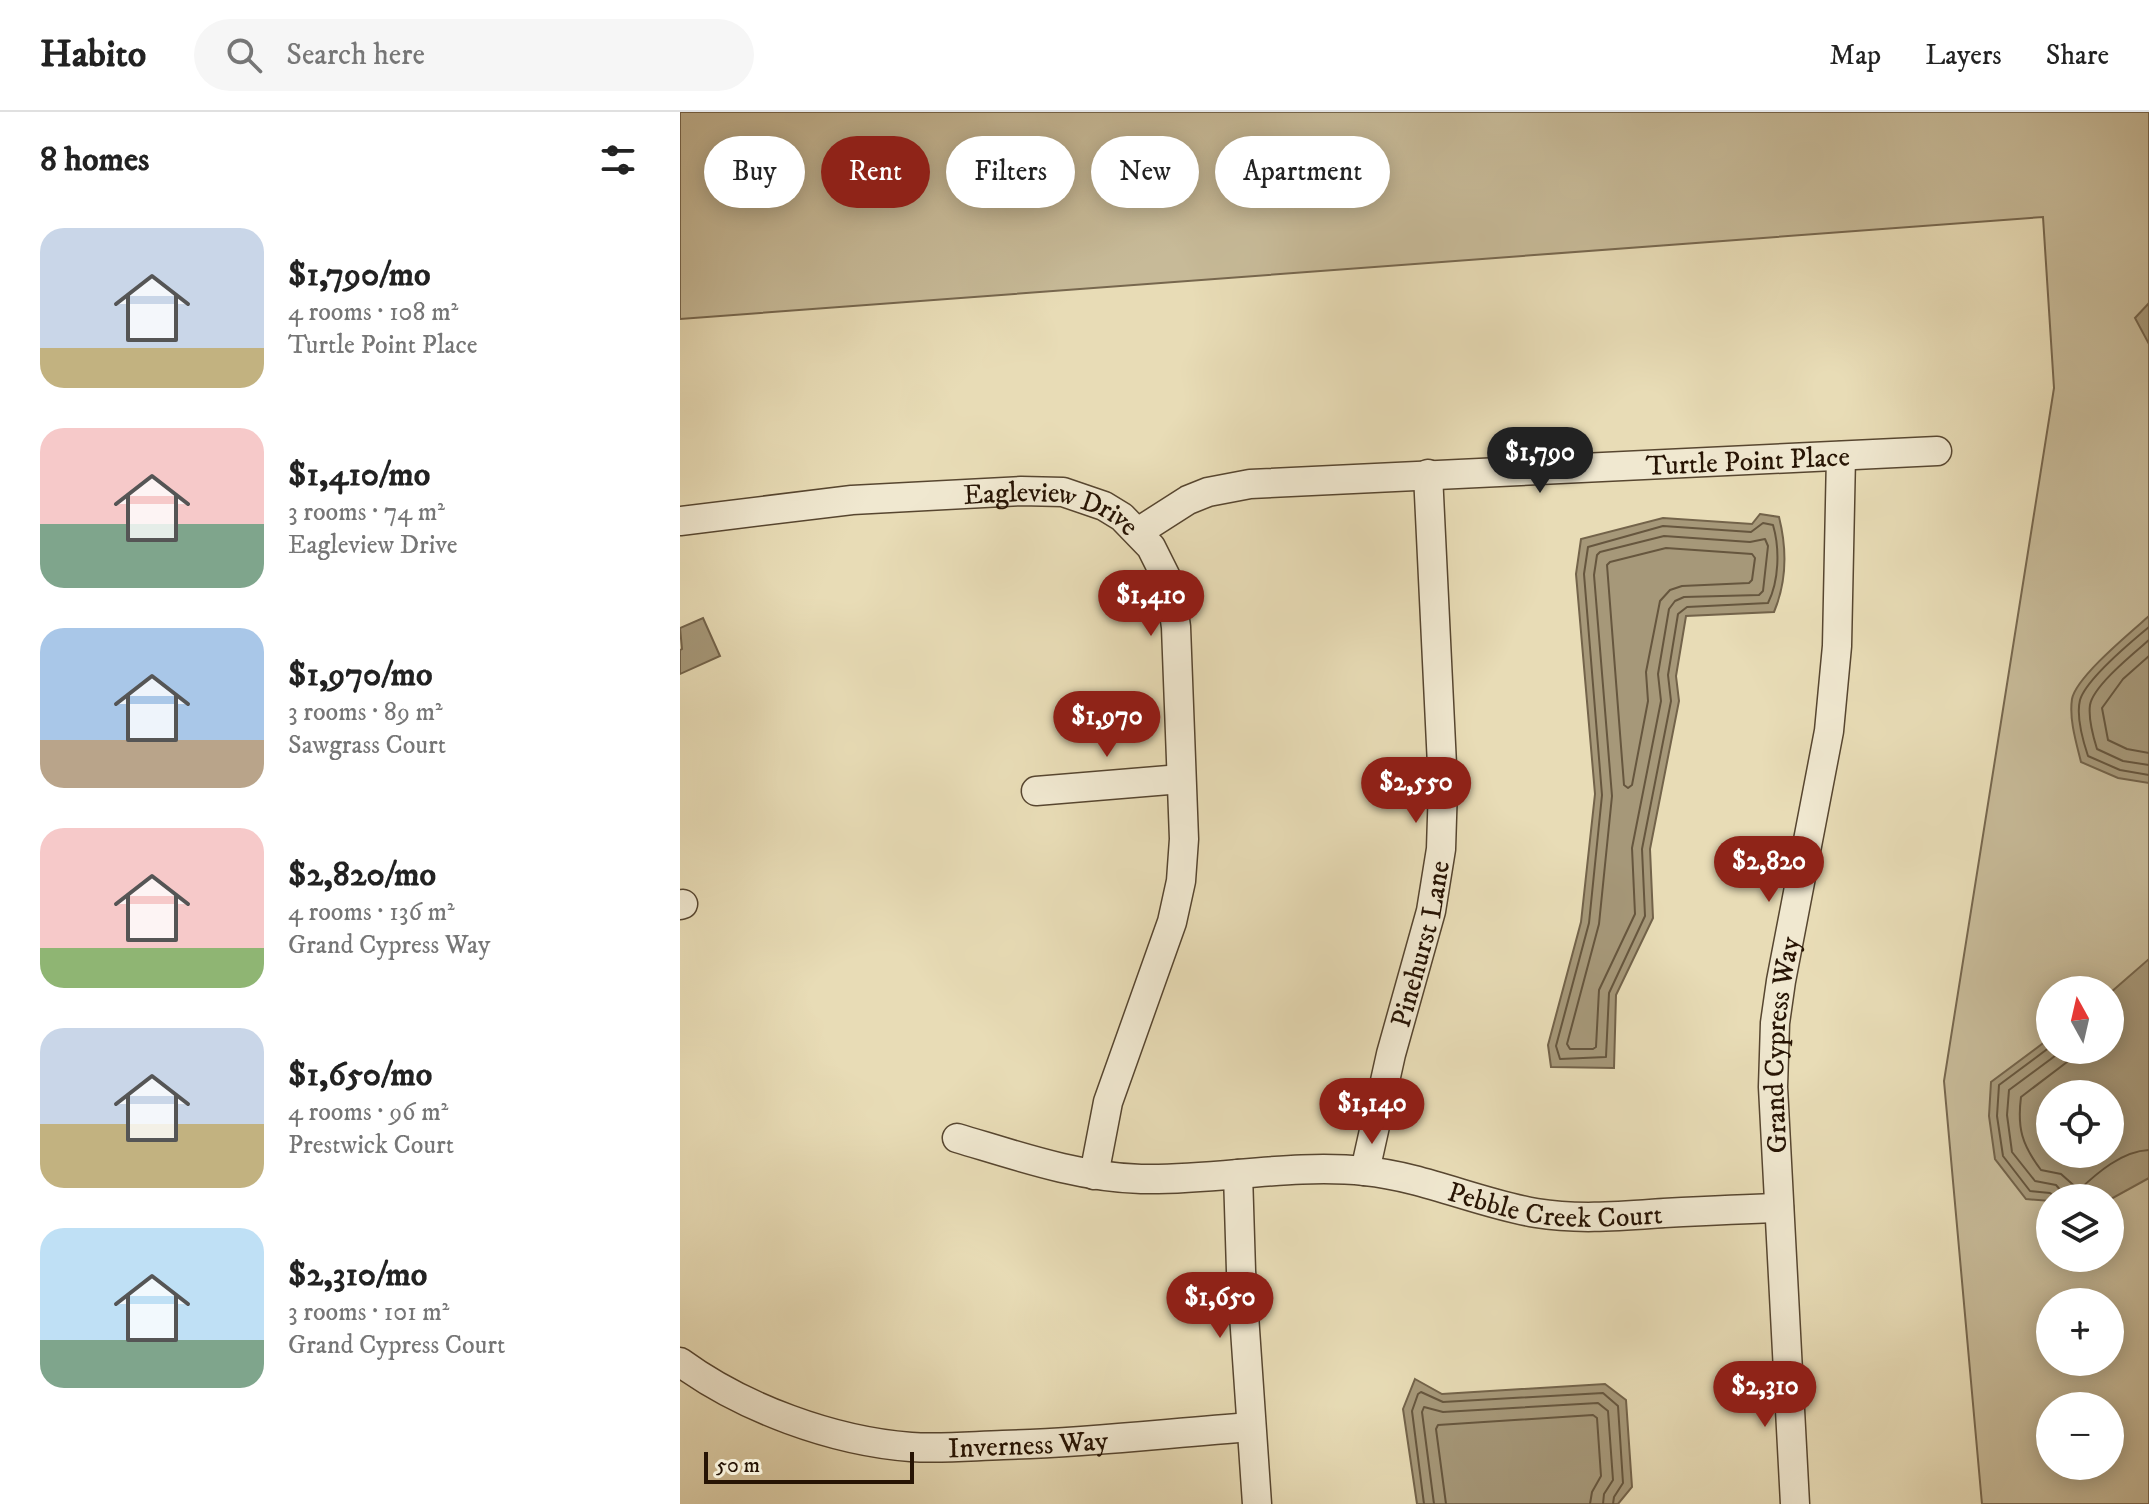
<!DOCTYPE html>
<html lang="en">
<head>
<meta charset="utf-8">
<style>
  :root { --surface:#fff; --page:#f6f6f6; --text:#222; --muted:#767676; --line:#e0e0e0; --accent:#8f2418 }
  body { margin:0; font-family:"IM FELL DW Pica",serif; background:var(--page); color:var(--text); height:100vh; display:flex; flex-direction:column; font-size:30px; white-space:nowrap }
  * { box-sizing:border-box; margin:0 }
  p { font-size:26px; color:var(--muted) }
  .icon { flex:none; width:44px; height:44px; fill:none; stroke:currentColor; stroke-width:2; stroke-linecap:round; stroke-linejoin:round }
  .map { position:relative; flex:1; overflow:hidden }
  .side { display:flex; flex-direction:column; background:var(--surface); width:680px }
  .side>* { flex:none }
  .banner { position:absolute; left:24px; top:24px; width:760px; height:72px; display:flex; gap:16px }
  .needle { width:52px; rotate:352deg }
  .fabs { position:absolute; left:1356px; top:864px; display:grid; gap:16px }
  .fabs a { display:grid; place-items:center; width:88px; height:88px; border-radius:50%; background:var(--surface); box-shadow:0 4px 20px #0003; font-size:40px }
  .scale { position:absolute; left:24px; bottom:20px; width:210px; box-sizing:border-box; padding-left:8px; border:4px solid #271404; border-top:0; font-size:22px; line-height:28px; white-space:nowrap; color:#271404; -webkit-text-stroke:6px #f0e8d0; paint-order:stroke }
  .price { position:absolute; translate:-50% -68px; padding:0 18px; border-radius:28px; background:var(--accent); color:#fff; font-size:26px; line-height:52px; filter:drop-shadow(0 2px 4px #0008) }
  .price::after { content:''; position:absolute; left:50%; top:48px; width:24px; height:18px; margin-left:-12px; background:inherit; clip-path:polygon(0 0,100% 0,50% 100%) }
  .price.selected { background:#222; color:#fff }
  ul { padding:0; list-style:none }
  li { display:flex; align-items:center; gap:24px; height:200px; padding:0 40px }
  li span { display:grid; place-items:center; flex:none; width:224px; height:160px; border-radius:24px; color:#555 }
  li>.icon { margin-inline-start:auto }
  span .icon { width:96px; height:96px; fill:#fffc; stroke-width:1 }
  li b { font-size:34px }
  h2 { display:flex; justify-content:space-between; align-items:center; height:96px; padding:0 40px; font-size:34px }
  .chip { padding:0 28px; border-radius:36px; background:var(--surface); box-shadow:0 4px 20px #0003; font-size:28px; line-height:72px }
  .chip.selected { background:var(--accent); color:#fff }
  header { display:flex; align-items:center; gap:48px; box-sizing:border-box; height:112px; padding:0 40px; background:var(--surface); border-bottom:2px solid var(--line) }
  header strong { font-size:38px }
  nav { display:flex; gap:44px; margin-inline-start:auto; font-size:28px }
  .search { width:560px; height:72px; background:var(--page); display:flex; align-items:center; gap:20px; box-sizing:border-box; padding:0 28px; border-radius:44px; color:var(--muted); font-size:30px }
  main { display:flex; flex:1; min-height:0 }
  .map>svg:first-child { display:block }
</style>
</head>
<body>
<header>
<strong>Habito</strong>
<div class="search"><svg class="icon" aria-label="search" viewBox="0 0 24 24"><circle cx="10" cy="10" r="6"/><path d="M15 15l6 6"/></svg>Search here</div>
<nav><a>Map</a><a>Layers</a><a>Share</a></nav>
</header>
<main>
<section class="side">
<h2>8 homes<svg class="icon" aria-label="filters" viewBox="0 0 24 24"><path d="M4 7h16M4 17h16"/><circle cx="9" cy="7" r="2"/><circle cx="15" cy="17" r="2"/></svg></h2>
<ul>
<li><span style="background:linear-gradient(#c9d6e8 75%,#c2b280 0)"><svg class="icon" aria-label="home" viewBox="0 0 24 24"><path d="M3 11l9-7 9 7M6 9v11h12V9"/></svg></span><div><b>$1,790/mo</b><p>4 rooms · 108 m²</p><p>Turtle Point Place</p></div></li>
<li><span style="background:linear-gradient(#f6c9c9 60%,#7fa58c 0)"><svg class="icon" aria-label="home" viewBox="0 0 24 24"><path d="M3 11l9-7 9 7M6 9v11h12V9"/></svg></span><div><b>$1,410/mo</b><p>3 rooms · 74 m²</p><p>Eagleview Drive</p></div></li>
<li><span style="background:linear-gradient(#a9c7e8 70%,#b9a48a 0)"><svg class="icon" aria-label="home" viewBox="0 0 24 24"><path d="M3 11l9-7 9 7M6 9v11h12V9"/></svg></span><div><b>$1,970/mo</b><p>3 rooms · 89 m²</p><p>Sawgrass Court</p></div></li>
<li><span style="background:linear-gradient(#f6c9c9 75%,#8fb573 0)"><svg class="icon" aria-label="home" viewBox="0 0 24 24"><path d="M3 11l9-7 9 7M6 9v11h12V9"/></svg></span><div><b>$2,820/mo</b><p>4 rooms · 136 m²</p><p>Grand Cypress Way</p></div></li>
<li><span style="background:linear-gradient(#c9d6e8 60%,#c2b280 0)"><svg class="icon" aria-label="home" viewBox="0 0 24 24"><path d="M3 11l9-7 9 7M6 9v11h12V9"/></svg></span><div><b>$1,650/mo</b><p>4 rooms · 96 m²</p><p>Prestwick Court</p></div></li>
<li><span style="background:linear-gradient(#bfe0f5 70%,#7fa58c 0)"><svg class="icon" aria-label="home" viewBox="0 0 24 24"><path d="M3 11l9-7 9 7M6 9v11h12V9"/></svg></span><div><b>$2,310/mo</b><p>3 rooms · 101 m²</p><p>Grand Cypress Court</p></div></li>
</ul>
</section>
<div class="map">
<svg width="1469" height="1392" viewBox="0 0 1469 1392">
  <rect width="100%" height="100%" fill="#e8dcb6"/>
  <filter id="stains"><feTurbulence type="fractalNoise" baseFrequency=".0025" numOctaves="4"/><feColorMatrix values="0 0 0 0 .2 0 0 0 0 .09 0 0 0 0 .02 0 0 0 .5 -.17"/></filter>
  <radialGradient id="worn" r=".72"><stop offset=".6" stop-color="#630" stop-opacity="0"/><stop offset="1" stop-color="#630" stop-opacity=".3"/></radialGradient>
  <path fill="#c7ba98" stroke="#77674e" stroke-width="2" fill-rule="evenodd" d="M0,0H1469V1392H1302L1264,969L1374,276L1363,105L0,207ZM1370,878H1430V938H1370ZM1370,982H1430V1042H1370ZM1370,1086H1430V1146H1370ZM1370,1190H1430V1250H1370ZM1370,1294H1430V1354H1370Z"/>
  <g fill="#a69879" stroke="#73634a" stroke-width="2" fill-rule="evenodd">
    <polygon points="1469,191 1469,232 1455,206"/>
    <path d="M1080,402L1099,405C1107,437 1107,469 1094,500L1006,504L996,564L999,589L970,737L973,806L936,883L934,956L871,955L868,933L901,810L915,682L896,462L901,427L983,406L1072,412Z"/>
    <path d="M1469,504V671L1438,666L1401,650C1396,630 1389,607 1392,587C1396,565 1451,520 1469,504Z"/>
    <polygon points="23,506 40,544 0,562 0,538 2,537 0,516"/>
    <path d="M1469,847V1066L1431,1087L1370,1086V1089L1346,1087L1315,1047L1309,1004L1311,970L1370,926V938H1430V881ZM1430,982V1042H1370V982Z"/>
    <polygon points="735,1267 762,1282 925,1272 946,1288 952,1375 938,1392 737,1392 723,1297"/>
  </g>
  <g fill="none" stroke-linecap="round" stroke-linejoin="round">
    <g stroke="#66563e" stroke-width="2">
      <path d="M1083,411L1093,413C1100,437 1099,469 1088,491L1007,495L998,502L988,563L991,589L962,737L965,804L929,881L926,945L880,947L876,934L909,811L922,683L904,462L908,435L983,414L1071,420Z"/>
      <polygon points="984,424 1070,430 1085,427 1088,434 1083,479 1079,483 1004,485 995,489 989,497 978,562 981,589 952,736 955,802 919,878 916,935 913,937 890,937 887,932 919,812 932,684 914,463 917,443 920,440"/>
      <polygon points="986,436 1072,442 1075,446 1072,468 1069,471 1002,474 990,478 980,489 966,560 968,589 952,673 948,676 944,673 927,453 930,450"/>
      <path d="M1469,515C1452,529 1406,568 1400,588C1396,604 1403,629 1408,644L1440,658L1469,663"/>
      <path d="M1469,528C1454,541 1413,574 1410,593C1408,607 1413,624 1417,637L1443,649L1469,653"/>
      <polyline points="1469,544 1443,567 1422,596 1428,628 1447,637 1469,641"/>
      <polyline points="1370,935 1319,973 1317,1004 1323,1044 1350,1079 1370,1081 1377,1086"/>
      <polyline points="1383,938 1329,978 1327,1003 1332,1040 1355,1069 1376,1073 1387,1086"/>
      <path d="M1397,938L1387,950L1341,985C1337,1016 1342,1033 1361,1058L1381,1062L1399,1078C1417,1061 1442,1039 1469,1038"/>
      <polyline points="744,1392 732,1299 738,1282 741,1280 763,1290 923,1281 938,1294 943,1371 934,1385 933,1392"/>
      <polyline points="754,1392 742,1300 744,1295 763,1300 918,1291 928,1299 933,1368 924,1382 923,1392"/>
      <polyline points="766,1392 756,1317 758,1313 913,1303 917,1306 921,1364 912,1380 910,1392"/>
    </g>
    <g stroke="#574630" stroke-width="31">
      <g id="minor">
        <path id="s1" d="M0,409L172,388L341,379L383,380L424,394L442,405L471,435L490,473L496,515L504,727L501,769L492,810L428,990L414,1063"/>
        <path id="s2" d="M458,420L508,388L528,380L570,372L1257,339"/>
        <polyline points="356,679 501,667"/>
        <polyline points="0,793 3,792"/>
        <path id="s3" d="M277,1026C338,1044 397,1065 461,1067C535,1069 611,1051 685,1059C744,1065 798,1091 856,1101C898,1108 941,1104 984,1101C1022,1099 1060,1097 1099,1096"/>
        <path id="s4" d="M685,1059L711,942L751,799L761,737L763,674L748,362"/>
        <polyline points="558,1062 561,1159 577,1392"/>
        <path id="s5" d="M0,1250C63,1296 152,1329 231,1335C262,1337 292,1334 323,1333C406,1331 488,1321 571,1315"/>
        <path id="s6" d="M1115,1392L1093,975L1095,911L1101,869L1149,619L1157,534L1161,344"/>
      </g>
    </g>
    <use href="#minor" stroke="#f0e8d0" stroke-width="28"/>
  </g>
  <g text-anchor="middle" stroke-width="7" stroke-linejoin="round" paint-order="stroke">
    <g font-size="28" fill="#271404" stroke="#f0e8d0">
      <text dy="10" stroke="none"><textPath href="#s2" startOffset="622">Turtle Point Place</textPath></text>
      <text dy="10" stroke="none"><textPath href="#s1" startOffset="376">Eagleview Drive</textPath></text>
      <text dy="10" stroke="none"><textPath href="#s4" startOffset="234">Pinehurst Lane</textPath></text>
      <text dy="10" stroke="none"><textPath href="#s6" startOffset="460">Grand Cypress Way</textPath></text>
      <text dy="10" stroke="none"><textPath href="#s3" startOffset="608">Pebble Creek Court</textPath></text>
      <text dy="10" stroke="none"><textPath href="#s5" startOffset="366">Inverness Way</textPath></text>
    </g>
  </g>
  <rect width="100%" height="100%" filter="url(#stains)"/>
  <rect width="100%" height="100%" fill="url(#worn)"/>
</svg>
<div class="fabs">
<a><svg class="needle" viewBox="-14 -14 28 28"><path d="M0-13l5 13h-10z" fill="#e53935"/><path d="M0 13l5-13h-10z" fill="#767676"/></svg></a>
<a><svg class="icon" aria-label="locate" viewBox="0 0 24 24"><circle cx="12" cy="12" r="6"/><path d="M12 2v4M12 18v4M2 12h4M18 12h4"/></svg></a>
<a><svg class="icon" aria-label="layers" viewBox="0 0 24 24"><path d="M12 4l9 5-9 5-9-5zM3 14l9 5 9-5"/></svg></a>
<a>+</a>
<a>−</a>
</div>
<div class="scale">50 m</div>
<b class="price selected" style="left:860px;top:383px">$1,790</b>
<b class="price" style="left:471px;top:526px">$1,410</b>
<b class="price" style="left:427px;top:647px">$1,970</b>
<b class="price" style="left:736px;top:713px">$2,550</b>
<b class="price" style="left:1089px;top:792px">$2,820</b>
<b class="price" style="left:692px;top:1034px">$1,140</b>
<b class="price" style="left:540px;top:1228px">$1,650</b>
<b class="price" style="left:1085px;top:1317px">$2,310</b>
<div class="banner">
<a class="chip">Buy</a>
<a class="chip selected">Rent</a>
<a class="chip">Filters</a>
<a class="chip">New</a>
<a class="chip">Apartment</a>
</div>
</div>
</main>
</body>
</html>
